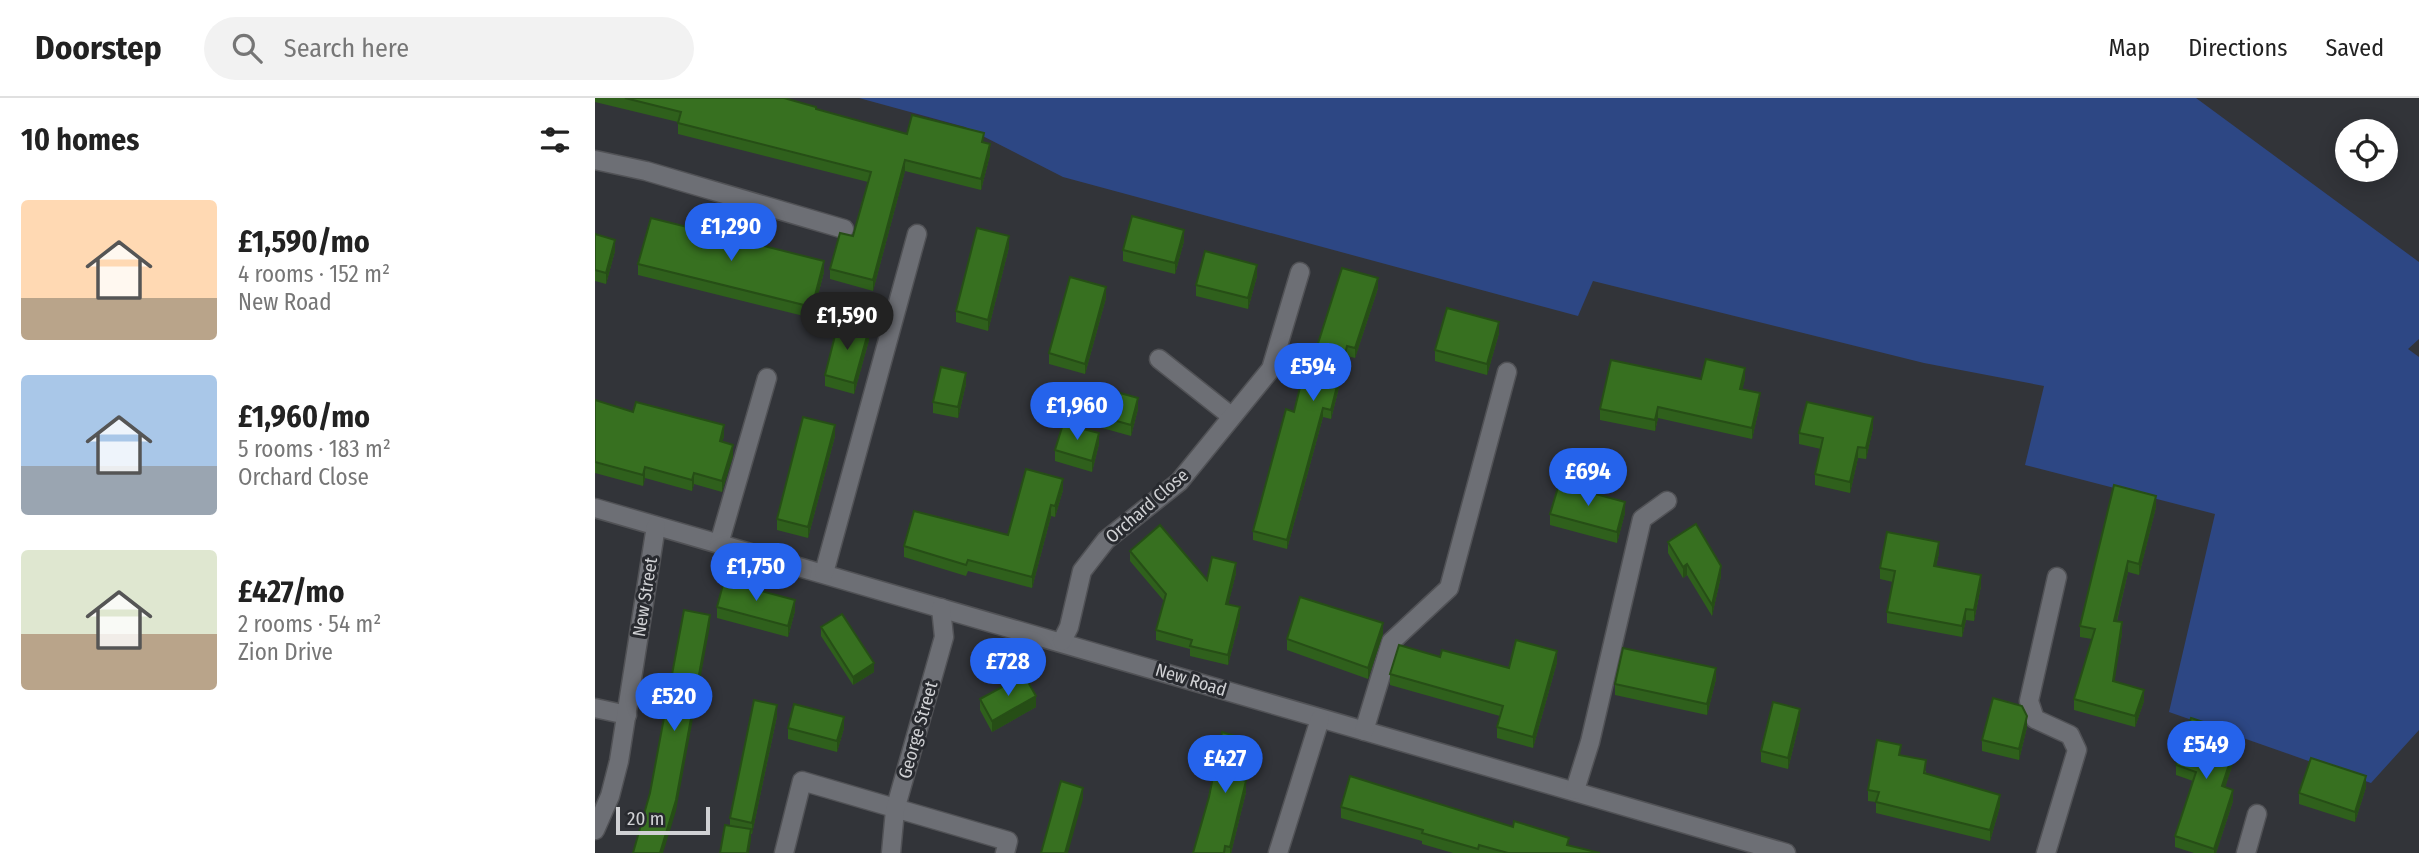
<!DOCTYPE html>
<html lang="en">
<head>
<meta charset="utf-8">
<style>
  :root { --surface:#fff; --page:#f2f2f2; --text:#222; --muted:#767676; --line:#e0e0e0; --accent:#2563eb }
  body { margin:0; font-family:"Fira Sans Condensed",sans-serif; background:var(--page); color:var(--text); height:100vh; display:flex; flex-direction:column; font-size:26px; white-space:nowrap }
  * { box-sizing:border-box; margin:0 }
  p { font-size:23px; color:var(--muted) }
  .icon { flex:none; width:38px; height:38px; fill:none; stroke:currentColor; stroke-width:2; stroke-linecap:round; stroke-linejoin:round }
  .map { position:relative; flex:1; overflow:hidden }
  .drawer { display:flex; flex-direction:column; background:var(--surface); width:595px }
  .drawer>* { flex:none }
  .tools { position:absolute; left:1740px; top:21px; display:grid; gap:14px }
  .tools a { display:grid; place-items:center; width:63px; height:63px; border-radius:50%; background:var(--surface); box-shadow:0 4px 18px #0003; font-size:35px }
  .scale { position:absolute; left:21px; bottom:18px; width:94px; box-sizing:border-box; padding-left:7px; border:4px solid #d0d1d4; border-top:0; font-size:19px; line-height:24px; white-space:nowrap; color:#d0d1d4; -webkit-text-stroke:5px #282a2f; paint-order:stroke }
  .price { position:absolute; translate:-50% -60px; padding:0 16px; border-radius:24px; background:var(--accent); color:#fff; font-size:23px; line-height:46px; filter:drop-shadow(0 2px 4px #0008) }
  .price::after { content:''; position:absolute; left:50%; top:42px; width:21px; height:16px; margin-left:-10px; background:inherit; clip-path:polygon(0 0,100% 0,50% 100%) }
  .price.selected { background:#222; color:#fff }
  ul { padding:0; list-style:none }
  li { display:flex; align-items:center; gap:21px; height:175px; padding:0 21px }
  li span { display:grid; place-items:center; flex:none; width:196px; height:140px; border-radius:7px; color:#555 }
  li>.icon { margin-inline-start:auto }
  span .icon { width:84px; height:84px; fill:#fffc; stroke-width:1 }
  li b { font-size:30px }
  h2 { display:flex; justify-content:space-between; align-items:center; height:84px; padding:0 21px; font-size:30px }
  header { display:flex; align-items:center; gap:42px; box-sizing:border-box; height:98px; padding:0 35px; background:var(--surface); border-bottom:2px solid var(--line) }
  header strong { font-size:33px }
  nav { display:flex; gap:38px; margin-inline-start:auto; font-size:24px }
  .search { width:490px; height:63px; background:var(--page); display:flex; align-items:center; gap:18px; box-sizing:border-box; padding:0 24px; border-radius:38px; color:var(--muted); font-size:26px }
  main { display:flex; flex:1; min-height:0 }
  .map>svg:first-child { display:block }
</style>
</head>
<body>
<header>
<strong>Doorstep</strong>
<div class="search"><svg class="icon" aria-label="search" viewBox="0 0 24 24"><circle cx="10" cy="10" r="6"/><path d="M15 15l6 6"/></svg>Search here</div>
<nav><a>Map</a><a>Directions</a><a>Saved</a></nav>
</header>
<main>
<section class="drawer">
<h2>10 homes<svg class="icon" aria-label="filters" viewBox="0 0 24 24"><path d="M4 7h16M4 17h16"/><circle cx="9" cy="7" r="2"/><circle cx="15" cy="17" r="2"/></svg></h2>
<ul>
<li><span style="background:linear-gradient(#ffd9b3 70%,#b9a48a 0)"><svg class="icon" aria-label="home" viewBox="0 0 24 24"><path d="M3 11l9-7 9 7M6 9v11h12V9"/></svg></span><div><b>£1,590/mo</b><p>4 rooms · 152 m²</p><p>New Road</p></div></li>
<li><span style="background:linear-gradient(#a9c7e8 65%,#9aa5b1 0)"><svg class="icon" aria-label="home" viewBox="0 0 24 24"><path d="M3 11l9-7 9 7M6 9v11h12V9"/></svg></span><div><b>£1,960/mo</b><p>5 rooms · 183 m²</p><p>Orchard Close</p></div></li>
<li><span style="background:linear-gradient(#dfe7d0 60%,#b9a48a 0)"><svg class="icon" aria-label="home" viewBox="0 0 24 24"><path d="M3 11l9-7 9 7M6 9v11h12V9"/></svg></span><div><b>£427/mo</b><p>2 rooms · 54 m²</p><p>Zion Drive</p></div></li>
</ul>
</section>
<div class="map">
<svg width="1824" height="755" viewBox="0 0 1824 755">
  <rect width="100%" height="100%" fill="#323439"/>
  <polygon fill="#2d4784" points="264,0 1601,0 1824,164 1824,241 1813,251 1824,259 1824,632 1776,685 1574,614 1620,416 1430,367 1449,288 1329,265 998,183 983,218 468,79 370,29"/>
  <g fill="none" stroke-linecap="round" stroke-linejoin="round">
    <g stroke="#515256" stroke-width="21">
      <g id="minor">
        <polyline points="0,62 51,73 249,131"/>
        <polyline points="564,261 636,318"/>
        <polyline points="0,410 1191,755"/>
        <polyline points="124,446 172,280"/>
        <polyline points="229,475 322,136"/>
        <polyline points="467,543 474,529 487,473 511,442 584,384 676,271 705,174"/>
        <polyline points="0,610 32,617"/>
        <polyline points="769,633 796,544 854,490 912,274"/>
        <polyline points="980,692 995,644 1047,421 1072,403"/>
        <polyline points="0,732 15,698 24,663 61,428"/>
        <polyline points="189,755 207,683 413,743 410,755"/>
        <polyline points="296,755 300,712 349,539 346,510"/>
        <polyline points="683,755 725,621"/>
        <polyline points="1451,755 1482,652 1475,637 1440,621 1434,603 1462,479"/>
        <polyline points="1651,755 1662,716"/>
      </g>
    </g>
    <use href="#minor" stroke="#6d6f75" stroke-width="18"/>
  </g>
  <g fill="#2f601c">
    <polygon points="0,0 189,0 221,12 312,36 389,44 395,57 386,92 310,73 278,193 235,181 235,171 258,138 273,84 83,36 83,24 0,4"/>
    <polygon points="0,136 20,153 11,186 0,183"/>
    <polygon points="589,143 580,176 528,163 528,152"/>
    <polygon points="414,149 393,233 361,224 361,213"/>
    <polygon points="43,166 229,174 217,220 43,177"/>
    <polygon points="662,178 653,211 601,198 601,187"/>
    <polygon points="783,190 760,260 752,258 736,321 728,319 692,451 658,442 658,433 719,258"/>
    <polygon points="511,200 490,276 454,266 454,255"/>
    <polygon points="904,235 892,277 840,263 840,252"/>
    <polygon points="274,242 259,296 230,288 230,277"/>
    <polygon points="1106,281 1150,281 1147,291 1165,306 1157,341 1063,320 1060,333 1005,322 1005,311"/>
    <polygon points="371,286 363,320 338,315 338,304"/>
    <polygon points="0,302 38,314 129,338 127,344 138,358 127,394 99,386 97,393 50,380 48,388 0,375"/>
    <polygon points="543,311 536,338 500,328 500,317"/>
    <polygon points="1278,330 1271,361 1263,360 1255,395 1220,387 1220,376 1226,351 1204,346 1204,335"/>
    <polygon points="240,338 213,440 182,432 182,421"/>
    <polygon points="504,346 497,374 460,363 460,352"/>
    <polygon points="468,392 460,419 456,418 437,490 373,473 371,478 309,459 309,448 413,437"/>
    <polygon points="1561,409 1544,477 1533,474 1522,523 1527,535 1519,583 1549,603 1540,629 1479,612 1479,601 1497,541 1485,539 1485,528"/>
    <polygon points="1030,415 1022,445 955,427 955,416"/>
    <polygon points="1073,444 1126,478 1117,518 1092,477 1088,480 1073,455"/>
    <polygon points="535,453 612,482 641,475 633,506 645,519 633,567 595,558 595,551 561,542 561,532 569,503 535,463"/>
    <polygon points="1344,455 1341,468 1386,488 1379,523 1371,522 1367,539 1292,525 1292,514 1298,484 1285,481 1285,470"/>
    <polygon points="122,509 200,513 193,539 122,520"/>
    <polygon points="226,529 279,574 258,587 226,538"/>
    <polygon points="788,536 773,581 692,552 692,541"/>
    <polygon points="845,559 914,570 962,564 938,650 902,640 902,629 905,618 795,587 795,576"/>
    <polygon points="1121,581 1112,617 1020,597 1020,586"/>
    <polygon points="385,601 441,609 397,634 385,612"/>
    <polygon points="182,618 157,736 156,736 156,742 135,727 135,720"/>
    <polygon points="1205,622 1193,671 1166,664 1166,653"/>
    <polygon points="1432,629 1424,662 1387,653 1387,642"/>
    <polygon points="193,630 249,630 242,654 193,641"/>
    <polygon points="1644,647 1630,689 1638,703 1621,755 1599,755 1580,749 1580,738 1598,683 1581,677 1581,667"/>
    <polygon points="660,654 651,683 651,694 636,755 598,755"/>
    <polygon points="1306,657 1331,673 1331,676 1405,708 1395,743 1281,715 1281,704 1273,703 1273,692"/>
    <polygon points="1771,689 1760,724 1704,706 1704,695"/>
    <polygon points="746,709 974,747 1005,755 858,755 827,746 827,743 746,720"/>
  </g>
  <g fill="#264e16">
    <polygon points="395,46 395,57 386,92 386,81"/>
    <polygon points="310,62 310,73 278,193 278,182"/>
    <polygon points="589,132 589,143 580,176 580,165"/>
    <polygon points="414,138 414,149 393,233 393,222"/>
    <polygon points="20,142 20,153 11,186 11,175"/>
    <polygon points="229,163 229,174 217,220 217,209"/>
    <polygon points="662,167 662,178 653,211 653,200"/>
    <polygon points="783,180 783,190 760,260 760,250"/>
    <polygon points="511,189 511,200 490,276 490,266"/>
    <polygon points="904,224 904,235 892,277 892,266"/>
    <polygon points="274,231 274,242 259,296 259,285"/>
    <polygon points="752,248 752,258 736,321 736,312"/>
    <polygon points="1150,270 1150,281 1145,302 1145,291"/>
    <polygon points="371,275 371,286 363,320 363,309"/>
    <polygon points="1165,295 1165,306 1157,341 1157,330"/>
    <polygon points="543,300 543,311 536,338 536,327"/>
    <polygon points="1063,309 1063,320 1060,333 1060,322"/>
    <polygon points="728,310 728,319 692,451 692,442"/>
    <polygon points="1278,319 1278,330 1271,361 1271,350"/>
    <polygon points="129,327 129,338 125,354 125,343"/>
    <polygon points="240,327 240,338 213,440 213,429"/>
    <polygon points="504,335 504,346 497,374 497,363"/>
    <polygon points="138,347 138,358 127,394 127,383"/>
    <polygon points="1263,349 1263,360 1255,395 1255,384"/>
    <polygon points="50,369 50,380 48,388 48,377"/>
    <polygon points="99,375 99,386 97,393 97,382"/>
    <polygon points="468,381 468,392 460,419 460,408"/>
    <polygon points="1561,398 1561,409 1544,477 1544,466"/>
    <polygon points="1030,404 1030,415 1022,445 1022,434"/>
    <polygon points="456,407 456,418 437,490 437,479"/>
    <polygon points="1344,444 1344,455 1339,479 1339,468"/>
    <polygon points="1533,463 1533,474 1519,534 1519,523"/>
    <polygon points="641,465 641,475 631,516 631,506"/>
    <polygon points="1092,466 1092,477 1088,480 1088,469"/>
    <polygon points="1126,468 1126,478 1117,518 1117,507"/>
    <polygon points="1386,477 1386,488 1379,523 1379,512"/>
    <polygon points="200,502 200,513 193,539 193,528"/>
    <polygon points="645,509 645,519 633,567 633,557"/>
    <polygon points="1371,511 1371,522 1367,539 1367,528"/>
    <polygon points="115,517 115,528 81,713 68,755 65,755"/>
    <polygon points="1527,524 1527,535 1518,594 1518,583"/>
    <polygon points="788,525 788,536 773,581 773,570"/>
    <polygon points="962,553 962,564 938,650 938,639"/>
    <polygon points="279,565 279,574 258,587 258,579"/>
    <polygon points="1121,570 1121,581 1112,617 1112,606"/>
    <polygon points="1549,592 1549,603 1540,629 1540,618"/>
    <polygon points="441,598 441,609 397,634 397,623"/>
    <polygon points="182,607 182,618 157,736 157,725"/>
    <polygon points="1205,611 1205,622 1193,671 1193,660"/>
    <polygon points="1432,618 1432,629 1424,662 1424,651"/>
    <polygon points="249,619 249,630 242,654 242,643"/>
    <polygon points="1644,636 1644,647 1627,699 1627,688"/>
    <polygon points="660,644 660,654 648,693 648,682"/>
    <polygon points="1771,678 1771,689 1760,724 1760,714"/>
    <polygon points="651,683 651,694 636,755 635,755 635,749"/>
    <polygon points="488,690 488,701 473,755 470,755"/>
    <polygon points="1638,692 1638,703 1621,755 1619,755 1619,751"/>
    <polygon points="1405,697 1405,708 1395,743 1395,732"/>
    <polygon points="156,731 156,742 154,755 152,755"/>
  </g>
  <g fill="#377020" stroke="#264e16" stroke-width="2">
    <polygon points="30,0 189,0 221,9 221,11 312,36 317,17 389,35 387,44 395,46 386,81 310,62 278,182 235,171 245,135 258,138 276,74 83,25 86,14"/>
    <polygon points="537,118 589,132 580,165 528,152"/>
    <polygon points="56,120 229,163 217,209 43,166"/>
    <polygon points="382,130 414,138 393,222 361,213"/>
    <polygon points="0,136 20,142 11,175 0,172"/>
    <polygon points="610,153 662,167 653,200 601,187"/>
    <polygon points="747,170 783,180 760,250 752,248 736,312 728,310 692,442 658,433 691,311 699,314 713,257 719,258"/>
    <polygon points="475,179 511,189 490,266 454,255"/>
    <polygon points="852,210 904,224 892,266 840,252"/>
    <polygon points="244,222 274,231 259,285 230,277"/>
    <polygon points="1111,261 1150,270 1145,291 1165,295 1157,330 1063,309 1060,322 1005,311 1016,262 1106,281"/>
    <polygon points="346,269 371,275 363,309 338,304"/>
    <polygon points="507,290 543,300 536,327 500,317"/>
    <polygon points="0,302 38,314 41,304 129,327 125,343 138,347 127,383 99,375 97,382 50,369 48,377 0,364"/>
    <polygon points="1212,304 1278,319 1271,350 1263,349 1255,384 1220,376 1228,340 1204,335"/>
    <polygon points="208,319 240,327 213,429 182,421"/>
    <polygon points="468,326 504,335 497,363 460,352"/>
    <polygon points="431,371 468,381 460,408 456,407 437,479 373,462 371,467 309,448 319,413 413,437"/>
    <polygon points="964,386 1030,404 1022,434 955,416"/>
    <polygon points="1519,387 1561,398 1544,466 1533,463 1519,523 1527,524 1518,583 1549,592 1540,618 1479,601 1500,531 1485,528"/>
    <polygon points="1101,426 1126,468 1117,507 1092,466 1088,469 1073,444"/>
    <polygon points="565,427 612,482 617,459 641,465 631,506 645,509 633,557 595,548 597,542 561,532 571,496 535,453"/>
    <polygon points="1292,434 1344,444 1339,468 1386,477 1379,512 1371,511 1367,528 1292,514 1300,473 1285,470"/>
    <polygon points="129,483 200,502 193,528 122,509"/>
    <polygon points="705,499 788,525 773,570 692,541"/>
    <polygon points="89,512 115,517 81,702 65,755 38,755 55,695"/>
    <polygon points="247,516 279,565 258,579 226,529"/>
    <polygon points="921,542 962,553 938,639 902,629 908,608 795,576 804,547 845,559 847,552 914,570"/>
    <polygon points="1028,550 1121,570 1112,606 1020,586"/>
    <polygon points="429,577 441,598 397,623 385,601"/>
    <polygon points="1398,600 1427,608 1432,618 1424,651 1387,642"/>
    <polygon points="159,602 182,607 157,725 135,720"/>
    <polygon points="1178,604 1205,611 1193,660 1166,653"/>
    <polygon points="199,606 249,619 242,643 193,630"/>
    <polygon points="1596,620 1644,636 1627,688 1638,692 1619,751 1580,738 1601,674 1581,667"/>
    <polygon points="627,634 660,644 648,682 651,683 635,749 630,748 629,755 598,755 614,699"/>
    <polygon points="1282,642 1306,647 1304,657 1331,662 1329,675 1405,697 1395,732 1281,704 1284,694 1273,692"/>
    <polygon points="1716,660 1771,678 1760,714 1704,695"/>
    <polygon points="755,678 918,729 919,723 974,740 972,747 1005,755 913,755 884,747 883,751 827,735 828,732 746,709"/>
    <polygon points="466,683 488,690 470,755 446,755"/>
    <polygon points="130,727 156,731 152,755 125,755"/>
  </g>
  <g text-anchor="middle" stroke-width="6" stroke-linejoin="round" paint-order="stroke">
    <g font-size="18" fill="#d0d1d4" stroke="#282a2f">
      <text transform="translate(552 408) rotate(-41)" y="6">Orchard Close</text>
      <text transform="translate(50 499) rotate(-81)" y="6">New Street</text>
      <text transform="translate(596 582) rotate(17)" y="6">New Road</text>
      <text transform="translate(323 632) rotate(-74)" y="6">George Street</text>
    </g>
  </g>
</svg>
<div class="tools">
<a><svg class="icon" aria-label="locate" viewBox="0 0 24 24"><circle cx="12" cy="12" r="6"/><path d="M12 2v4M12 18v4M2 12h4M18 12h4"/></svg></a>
</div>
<div class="scale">20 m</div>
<b class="price" style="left:136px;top:165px">£1,290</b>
<b class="price selected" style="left:252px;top:254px">£1,590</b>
<b class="price" style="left:718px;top:305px">£594</b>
<b class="price" style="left:482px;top:344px">£1,960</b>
<b class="price" style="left:993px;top:410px">£694</b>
<b class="price" style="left:161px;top:505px">£1,750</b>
<b class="price" style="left:413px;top:600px">£728</b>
<b class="price" style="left:79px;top:635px">£520</b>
<b class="price" style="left:1611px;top:683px">£549</b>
<b class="price" style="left:630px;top:697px">£427</b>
</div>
</main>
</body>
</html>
